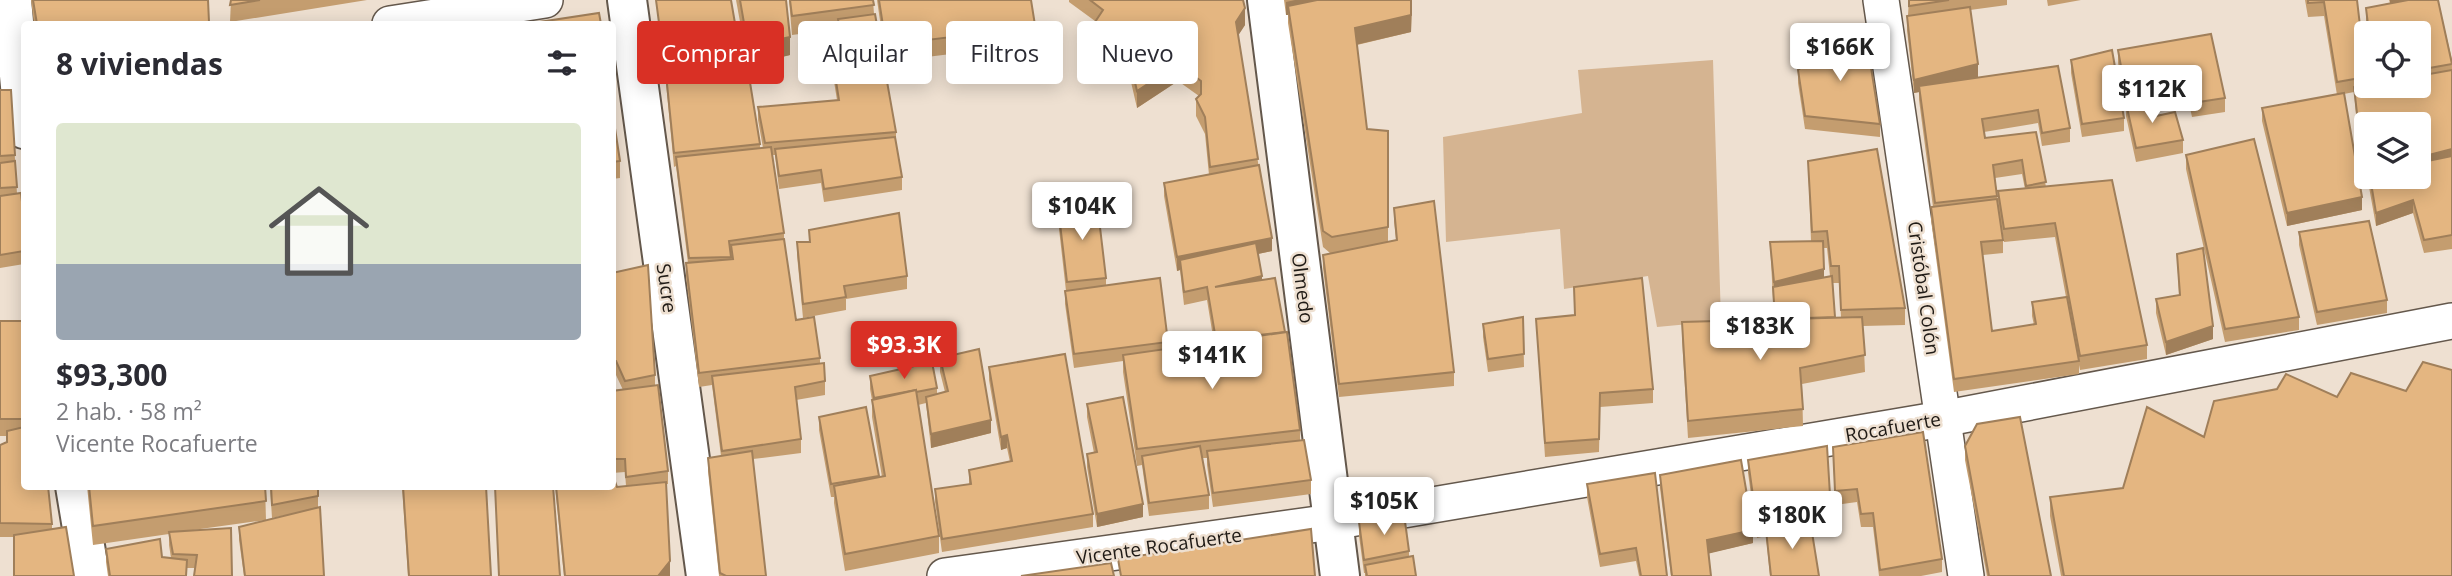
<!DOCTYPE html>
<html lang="es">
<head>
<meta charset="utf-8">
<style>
  :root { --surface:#fff; --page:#f2f2f3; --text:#2b2b33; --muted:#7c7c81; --accent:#d93025 }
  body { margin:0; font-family:"Open Sans",sans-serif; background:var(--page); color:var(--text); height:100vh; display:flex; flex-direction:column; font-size:26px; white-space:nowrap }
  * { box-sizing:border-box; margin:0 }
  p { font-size:23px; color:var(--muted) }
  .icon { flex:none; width:38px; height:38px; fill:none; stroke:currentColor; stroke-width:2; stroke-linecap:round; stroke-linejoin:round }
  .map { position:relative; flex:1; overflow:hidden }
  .sheet { position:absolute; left:21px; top:21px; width:595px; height:469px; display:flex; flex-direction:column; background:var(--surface); border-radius:7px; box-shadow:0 4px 18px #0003 }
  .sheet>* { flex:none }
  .guide { position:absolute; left:637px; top:21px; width:665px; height:63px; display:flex; gap:14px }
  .controls { position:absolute; left:2354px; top:21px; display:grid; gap:14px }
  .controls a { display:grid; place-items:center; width:77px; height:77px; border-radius:7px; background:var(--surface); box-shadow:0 4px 18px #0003; font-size:35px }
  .price { position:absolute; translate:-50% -60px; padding:0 16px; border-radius:7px; background:#fff; color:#222; font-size:23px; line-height:46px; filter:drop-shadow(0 2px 4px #0008) }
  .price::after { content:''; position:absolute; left:50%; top:42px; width:21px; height:16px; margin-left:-10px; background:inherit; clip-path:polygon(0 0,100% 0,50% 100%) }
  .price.current { background:var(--accent); color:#fff }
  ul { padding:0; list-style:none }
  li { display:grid; align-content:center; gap:14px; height:371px; padding:0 35px }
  li span { display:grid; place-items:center; height:217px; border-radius:7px; color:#555 }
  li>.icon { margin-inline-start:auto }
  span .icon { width:126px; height:126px; fill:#fffc; stroke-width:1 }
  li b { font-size:30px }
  h2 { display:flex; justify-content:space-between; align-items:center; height:84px; padding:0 35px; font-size:30px }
  .tag { padding:0 24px; border-radius:7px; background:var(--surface); box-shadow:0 4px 18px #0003; font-size:24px; line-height:63px }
  .tag.current { background:var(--accent); color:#fff }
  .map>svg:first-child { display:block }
</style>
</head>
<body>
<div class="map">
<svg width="2452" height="576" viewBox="0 0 2452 576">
  <rect width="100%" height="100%" fill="#eee0d1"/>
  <polygon fill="#d5b491" points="1713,60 1721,321 1657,327 1648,276 1564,289 1560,229 1446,242 1443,137 1582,113 1578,70"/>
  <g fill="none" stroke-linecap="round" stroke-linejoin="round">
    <g stroke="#64584c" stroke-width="38">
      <g id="street">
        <polyline points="1881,0 1966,576"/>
        <polyline points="390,24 545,0"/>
        <polyline points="945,576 1332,522 1942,419 2452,321"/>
      </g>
    </g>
    <g stroke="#64584c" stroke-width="42">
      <polyline id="secondary" points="1267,0 1340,576"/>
    </g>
    <g stroke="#64584c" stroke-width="42">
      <g id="primary">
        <polyline points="12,0 24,129"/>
        <polyline points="627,0 706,576"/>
        <polyline points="75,486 90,576"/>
      </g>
    </g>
    <use href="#street" stroke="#fff" stroke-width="35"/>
    <use href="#secondary" stroke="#fff" stroke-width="38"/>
    <use href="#primary" stroke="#fff" stroke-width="38"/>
  </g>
  <g fill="#c49d6f" fill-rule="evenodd">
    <polygon points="31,0 208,0 209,24 34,24"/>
    <polygon points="231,0 367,0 230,22"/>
    <polygon points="656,0 742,64 760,144 760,148 763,148 758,120 758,107 837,100 830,57 830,44 840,44 838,29 792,35 789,0 873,0 874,14 896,132 896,142 902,177 902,190 824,202 821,183 779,189 775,155 772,155 784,233 784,243 796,320 820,358 820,364 825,381 825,395 796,400 801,439 801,453 753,459 766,576 719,576 708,471 708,458 721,456 712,385 699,387 686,277 686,263 688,263 676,166 674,167 666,83"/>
    <polygon points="736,0 786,0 790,55 748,65"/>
    <polygon points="877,0 1031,0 1035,25 1035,42 989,47 991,56 991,73 956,80 951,54 886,62"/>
    <polygon points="1069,0 1243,0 1245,25 1238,35 1272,251 1258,254 1262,280 1300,430 1300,441 1311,480 1311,494 1213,507 1207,465 1207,458 1202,458 1209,495 1209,509 1149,516 1142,465 1137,466 1123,372 1123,361 1074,368 1065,304 1065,291 1066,291 1058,220 1058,207 1106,278 1106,285 1168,342 1168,349 1214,343 1207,300 1184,305 1180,270 1177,271 1164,196 1164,183 1209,175 1205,134 1196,116 1196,99 1199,96 1178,81 1137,108 1131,82 1131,73 1093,42 1093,25 1095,21 1069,2"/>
    <polygon points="1284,0 1412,0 1411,32 1357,45 1367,129 1388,131 1388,242 1396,240 1394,221 1394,208 1454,372 1454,386 1339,397 1323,268 1323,255 1330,253 1323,247 1288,23 1288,15 1286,15"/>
    <path d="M1909,0H2007V5L1970,10L1978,77L1972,79L2058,66L2070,128V142L2042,146L2038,123L1984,132L1985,138L2036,132L2046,187L2147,345V359L2080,370L2079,365V374L1954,392L1931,220V207H1933L1919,100V92L1914,93L1907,30ZM2022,174L2025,189L1998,191V204L2004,242L2055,237L2066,297L2032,302V316L2034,325L1992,331L1983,255L2003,253V240L1995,178Z"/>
    <polygon points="2047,0 2081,0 2048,6"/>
    <polygon points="2305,0 2357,0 2366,73 2366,86 2418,86 2418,33 2368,33 2366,21 2366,8 2390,3 2389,0 2438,0 2452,60 2452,249 2424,253 2413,213 2376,226 2369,187 2369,177 2423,162 2418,140 2418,124 2366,124 2366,135 2358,136 2354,92 2344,94 2362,210 2287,226 2262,121 2262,108 2337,95 2324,16 2308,17"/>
    <polygon points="2211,34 2225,98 2225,112 2192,117 2185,85 2124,96 2118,63 2118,50"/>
    <polygon points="2071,60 2124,118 2124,131 2082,137 2071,73"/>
    <polygon points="1798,70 1880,124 1880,137 1805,129 1798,83"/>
    <polygon points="0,90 11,90 17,194 24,220 24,264 0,268"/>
    <polygon points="2126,103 2156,116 2183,140 2183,153 2136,162 2126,116"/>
    <polygon points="612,109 620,161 620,178 612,179"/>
    <polygon points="2186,155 2299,317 2299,330 2225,342 2186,169"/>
    <path d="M1808,161L1905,308V325L1863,326L1865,372L1802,384L1803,426L1688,438L1682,339V322L1774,319L1770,242L1811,241ZM1824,248H1827L1830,276L1824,277ZM1833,283H1839L1841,317L1835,318Z"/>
    <polygon points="809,230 907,276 907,289 846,299 846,310 803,318 797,255 797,242 809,242"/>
    <polygon points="2299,232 2387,300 2387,313 2317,325 2299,245"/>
    <polygon points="2177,254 2213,339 2166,355 2156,313 2156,299 2179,295"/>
    <path d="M612,273L655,375V385L668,471V484H666L670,576H564L555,486H612V391L623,390L616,375H612ZM625,472L626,486L617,487L612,473Z"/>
    <polygon points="1574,287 1653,389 1653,403 1600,407 1599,452 1545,457 1536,319 1575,315"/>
    <polygon points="1523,317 1524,367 1488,372 1483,337 1483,324"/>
    <polygon points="0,321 24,321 24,486 52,524 52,529 14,537 0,537 0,445 7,442 7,436 0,436"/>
    <polygon points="940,358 991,433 931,448 926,403 918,405 939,536 939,553 845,571 834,503 834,497 831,497 819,430 819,417 866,407 879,477 882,477 872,417 872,400 870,389 870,376 937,388 937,394 945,392 940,372"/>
    <polygon points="989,367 1093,514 1093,527 942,552 935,502 935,489 969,484 969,470 1010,462 1007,448 1001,450 989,380"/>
    <polygon points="2406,391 2452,576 2061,576 2050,516 2050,497 2123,488 2204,437 2337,397"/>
    <polygon points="1087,404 1143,517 1097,527 1087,467 1087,454 1094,453 1087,417"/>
    <polygon points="1965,446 2051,576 1987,576 1965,460"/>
    <polygon points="1833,447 1942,559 1942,572 1921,576 1879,576 1873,527 1861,527 1857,502 1835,505"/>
    <polygon points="1748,460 1831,511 1831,525 1811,528 1819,576 1770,576 1766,536 1757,538 1748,473"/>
    <polygon points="1660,475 1753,543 1709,553 1711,576 1671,576 1660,488"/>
    <polygon points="1587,484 1667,576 1639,576 1636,561 1600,567 1587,497"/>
    <polygon points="87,486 265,486 266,520 193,530 231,528 195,568 187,568 186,576 108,576 106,562 106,549 171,558 169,545 169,534 93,545"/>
    <polygon points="270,486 318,486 318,507 324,576 244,576 239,540 239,527 286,515 272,518"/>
    <polygon points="402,486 486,486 491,576 408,576"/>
    <polygon points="1359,522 1409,551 1409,556 1416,576 1365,576 1365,573 1364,573 1359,536"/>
  </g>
  <g fill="#a07f5a">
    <polygon points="1295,0 1321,0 1288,6 1288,15 1286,15 1286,2"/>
    <polygon points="1412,0 1411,32 1355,45 1355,28"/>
    <polygon points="2390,0 2423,0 2390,7"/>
    <polygon points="1245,8 1245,25 1236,39 1236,22"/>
    <polygon points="790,37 790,55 748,65 748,46"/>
    <polygon points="1178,64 1178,81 1137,108 1137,91"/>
    <polygon points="1978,64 1978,77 1920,92 1919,86 1919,92 1914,93 1914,80"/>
    <polygon points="2452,149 2452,162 2425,170 2425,156"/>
    <polygon points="2362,197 2362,210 2287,226 2287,213"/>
    <polygon points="2413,200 2413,213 2376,226 2376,213"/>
    <polygon points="1272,238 1272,251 1181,270 1180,260 1180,270 1177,271 1177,257"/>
    <polygon points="1824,269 1824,282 1774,296 1774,282"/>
    <polygon points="1262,276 1262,290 1215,287"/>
    <polygon points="2213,326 2213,339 2166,355 2166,342"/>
    <polygon points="991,420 991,433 931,448 931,434"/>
    <polygon points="1007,435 1007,448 1001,450 1001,437"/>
    <polygon points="1143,504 1143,517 1097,527 1097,514"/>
    <polygon points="1753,530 1753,543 1707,554 1707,540"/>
    <polygon points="670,561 670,576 658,576"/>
  </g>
  <g fill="#e4b681" stroke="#a07f5a" stroke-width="2">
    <polygon points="33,0 208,0 209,22 193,24 37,24"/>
    <polygon points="231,0 260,0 230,5"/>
    <polygon points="656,0 731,0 742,64 666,74 666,76"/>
    <polygon points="740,0 786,0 790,37 748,46"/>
    <polygon points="790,0 873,0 874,5 792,16"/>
    <polygon points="879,0 1031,0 1035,25 986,30 991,56 956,63 951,37 886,45"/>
    <polygon points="1090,0 1243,0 1245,8 1236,22 1258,159 1210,167 1205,117 1196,99 1201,94 1201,81 1178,64 1137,91 1131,65 1137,61 1093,25 1103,10"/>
    <polygon points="1317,0 1411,0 1411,15 1355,28 1367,129 1388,131 1388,227 1332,237 1323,231 1288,6"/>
    <polygon points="1909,0 1949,0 1909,6"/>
    <polygon points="2308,0 2357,0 2366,77 2337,82 2324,2 2308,3"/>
    <polygon points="2408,0 2438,0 2452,64 2418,70 2418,33 2369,33 2366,8"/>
    <polygon points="1970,7 1978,64 1914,80 1907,16"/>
    <polygon points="599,13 601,24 526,24"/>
    <polygon points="875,14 896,132 765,143 758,107 839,100 830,44 842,44 838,19"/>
    <polygon points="2211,34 2225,98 2192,103 2185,72 2124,83 2118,50"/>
    <polygon points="1866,36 1880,124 1805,116 1798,70 1834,39"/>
    <polygon points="2112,50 2124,118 2082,124 2071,60"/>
    <polygon points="747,64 760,144 674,153 666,74"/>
    <polygon points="2058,66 2070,128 2042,133 2038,110 1982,119 1985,138 2036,132 2046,182 2026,186 2022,160 1993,165 1997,196 1935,203 1919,86"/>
    <polygon points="2452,70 2452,149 2425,156 2417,118 2358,122 2354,87 2366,85 2418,86 2418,76"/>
    <polygon points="0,90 11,90 15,155 0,156"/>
    <polygon points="2344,93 2362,197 2287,213 2262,108"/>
    <polygon points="2150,98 2156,116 2175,112 2183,140 2136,148 2126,103"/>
    <polygon points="612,109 620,161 612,162"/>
    <polygon points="895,137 902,177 824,189 821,170 779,176 775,149"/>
    <polygon points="2254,139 2299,317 2225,329 2186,155"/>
    <polygon points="771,147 784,233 729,241 731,257 689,258 676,157"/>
    <polygon points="1877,149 1905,308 1841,310 1839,266 1831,266 1827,231 1812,232 1808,161"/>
    <polygon points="2452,156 2452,235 2424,240 2413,200 2376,213 2370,177 2418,177 2418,163"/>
    <polygon points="15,161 17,187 0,188 0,163"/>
    <polygon points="1259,165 1272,238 1177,257 1164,183"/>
    <polygon points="2112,180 2147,345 2080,356 2055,223 2004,229 1998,191"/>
    <polygon points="21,193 24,220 24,251 0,255 0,196"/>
    <polygon points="1997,199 2003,240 1981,242 1992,331 2036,324 2032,302 2067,297 2079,361 1954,379 1931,207"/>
    <polygon points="1434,201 1454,372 1339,384 1323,255 1397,240 1394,208"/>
    <polygon points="1097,202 1106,278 1067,282 1058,207"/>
    <polygon points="899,213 907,276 844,286 846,297 803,304 797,242 810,242 809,230"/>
    <polygon points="2369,221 2387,300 2317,312 2299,232"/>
    <polygon points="784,239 796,320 814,317 820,358 699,373 686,263 733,259 731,245"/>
    <polygon points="1823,241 1824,269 1774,282 1770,242"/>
    <polygon points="1256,243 1262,276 1215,287 1275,278 1285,332 1216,340 1207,287 1184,292 1180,260"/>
    <polygon points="2203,248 2213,326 2166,342 2156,299 2180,295 2177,254"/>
    <polygon points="648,265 655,375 625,381 616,361 612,361 612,273"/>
    <polygon points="1832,276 1835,317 1775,319 1773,287"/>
    <polygon points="1160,278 1168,342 1074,354 1065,291"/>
    <polygon points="1642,278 1653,389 1600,393 1599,439 1545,443 1536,319 1575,315 1574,287"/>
    <polygon points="1523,317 1524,354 1488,359 1483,324"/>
    <polygon points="1862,317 1865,355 1800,368 1803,409 1688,421 1682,322"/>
    <rect x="0" y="321" width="24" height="98"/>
    <polygon points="1287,332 1300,430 1137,449 1123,355"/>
    <polygon points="979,349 991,420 931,434 926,397 948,391 940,358"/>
    <polygon points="1065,354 1093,514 942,539 935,489 971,484 969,470 1012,461 1007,435 1001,437 989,367"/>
    <polygon points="932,362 937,388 916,392 916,390 874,398 870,376"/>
    <polygon points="2423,362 2452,370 2452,576 2064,576 2050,497 2123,488 2147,407 2204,437 2214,401 2277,389 2286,374 2337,397 2351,373 2406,391"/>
    <polygon points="824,363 825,381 795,387 801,439 722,451 712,376"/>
    <polygon points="658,385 668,471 626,477 625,459 612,459 612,391"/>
    <polygon points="916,390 939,536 845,554 834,486 885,476 872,400"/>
    <polygon points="1123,397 1143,504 1097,514 1087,454 1097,452 1087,404"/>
    <polygon points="866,407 879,476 831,484 819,417"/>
    <polygon points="2020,417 2051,576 1989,576 1965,446 1977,424"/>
    <polygon points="24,427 24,486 48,486 52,524 0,523 0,445 7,442 7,431"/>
    <polygon points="1923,432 1942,559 1880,570 1873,513 1861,514 1857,489 1835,491 1833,447"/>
    <polygon points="1304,440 1311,480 1213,493 1207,451"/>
    <polygon points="1200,446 1209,495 1149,503 1142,456"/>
    <polygon points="1827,446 1831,511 1757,525 1748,460"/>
    <polygon points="752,451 766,576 726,576 720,573 708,458"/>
    <polygon points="1741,460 1753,530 1707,540 1711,576 1672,576 1660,475"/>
    <polygon points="612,473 617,487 666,482 670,561 658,576 565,576 556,486 612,486"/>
    <polygon points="1655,473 1667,576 1641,576 1636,548 1600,554 1587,484"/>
    <polygon points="89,486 265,486 266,501 93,526"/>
    <polygon points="271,486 318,486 318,496 272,505"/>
    <polygon points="403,486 486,486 491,576 409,576"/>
    <polygon points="495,486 553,486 560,576 499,576"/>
    <polygon points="320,507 324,576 245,576 239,527"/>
    <polygon points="1404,514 1409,551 1364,560 1359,522"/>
    <polygon points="1810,520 1819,576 1771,576 1766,530"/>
    <polygon points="66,527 74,576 14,576 14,535"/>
    <polygon points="231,528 232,576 194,576 197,555 173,554 169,532"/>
    <polygon points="1311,529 1315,576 1121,576 1118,559"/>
    <polygon points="160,539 162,557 187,560 186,576 110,576 106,549"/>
    <polygon points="1413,556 1416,576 1367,576 1365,565"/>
    <polygon points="1111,563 1114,576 1021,576"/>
  </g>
  <g text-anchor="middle" stroke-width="5" stroke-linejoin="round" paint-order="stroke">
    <g font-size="19" fill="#201b16" stroke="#eee0d1">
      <text transform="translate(667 288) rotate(82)" y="7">Sucre</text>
      <text transform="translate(1303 288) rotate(83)" y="7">Olmedo</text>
      <text transform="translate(1924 288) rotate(82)" y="7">Cristóbal Colón</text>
      <text transform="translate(1893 427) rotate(-10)" y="7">Rocafuerte</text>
      <text transform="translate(1159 546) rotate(-8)" y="7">Vicente Rocafuerte</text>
    </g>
  </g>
</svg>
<div class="controls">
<a><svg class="icon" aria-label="locate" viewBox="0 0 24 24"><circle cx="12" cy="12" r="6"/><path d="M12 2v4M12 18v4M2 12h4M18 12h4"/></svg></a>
<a><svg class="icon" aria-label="layers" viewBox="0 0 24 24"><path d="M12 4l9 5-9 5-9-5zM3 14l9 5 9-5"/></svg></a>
</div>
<b class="price" style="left:1840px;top:83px">$166K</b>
<b class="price" style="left:2152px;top:125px">$112K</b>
<b class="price" style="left:1082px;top:242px">$104K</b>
<b class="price" style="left:1760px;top:362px">$183K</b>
<b class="price current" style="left:904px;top:381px">$93.3K</b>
<b class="price" style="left:1212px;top:391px">$141K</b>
<b class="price" style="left:1384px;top:537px">$105K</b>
<b class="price" style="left:1792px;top:551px">$180K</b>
<div class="guide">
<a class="tag current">Comprar</a>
<a class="tag">Alquilar</a>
<a class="tag">Filtros</a>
<a class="tag">Nuevo</a>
</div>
<section class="sheet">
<h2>8 viviendas<svg class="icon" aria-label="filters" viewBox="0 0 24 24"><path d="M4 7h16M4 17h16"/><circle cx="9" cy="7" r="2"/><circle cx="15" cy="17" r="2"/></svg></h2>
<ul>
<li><span style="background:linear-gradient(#dfe7d0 65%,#9aa5b1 0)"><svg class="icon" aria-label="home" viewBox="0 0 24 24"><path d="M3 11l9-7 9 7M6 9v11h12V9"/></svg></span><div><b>$93,300</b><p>2 hab. · 58 m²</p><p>Vicente Rocafuerte</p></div></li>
</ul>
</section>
</div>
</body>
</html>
